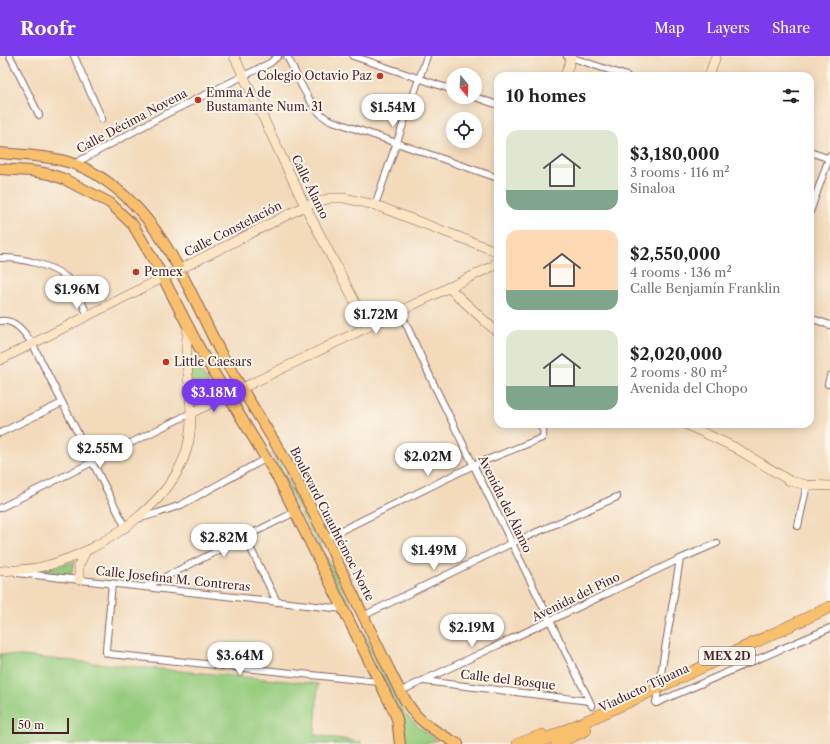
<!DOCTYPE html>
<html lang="en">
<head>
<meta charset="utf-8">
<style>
  :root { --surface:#fff; --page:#f2f2f2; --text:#222; --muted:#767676; --accent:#7c3aed }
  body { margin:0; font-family:"Libre Caslon Text",serif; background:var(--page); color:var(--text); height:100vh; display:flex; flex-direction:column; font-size:15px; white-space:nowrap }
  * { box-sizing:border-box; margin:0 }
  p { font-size:13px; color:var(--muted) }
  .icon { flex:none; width:22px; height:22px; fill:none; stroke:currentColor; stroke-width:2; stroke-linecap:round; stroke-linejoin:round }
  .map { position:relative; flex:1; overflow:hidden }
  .drawer { position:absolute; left:494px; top:16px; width:320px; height:356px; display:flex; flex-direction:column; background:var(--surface); border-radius:12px; box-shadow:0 2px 10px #0003 }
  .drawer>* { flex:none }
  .needle { width:26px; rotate:162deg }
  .controls { position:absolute; left:446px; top:12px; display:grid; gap:8px }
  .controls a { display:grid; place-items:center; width:36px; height:36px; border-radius:50%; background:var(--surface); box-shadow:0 2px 10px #0003; font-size:20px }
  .scale { position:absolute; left:12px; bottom:10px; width:57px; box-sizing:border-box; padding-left:4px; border:2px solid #4a1f2b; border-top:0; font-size:11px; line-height:14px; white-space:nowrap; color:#4a1f2b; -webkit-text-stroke:3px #fbf7ec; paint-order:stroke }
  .price { position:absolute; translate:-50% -34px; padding:0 9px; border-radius:14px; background:#fff; color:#222; font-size:13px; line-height:26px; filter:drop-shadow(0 1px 2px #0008) }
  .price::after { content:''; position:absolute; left:50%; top:24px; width:12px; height:9px; margin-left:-6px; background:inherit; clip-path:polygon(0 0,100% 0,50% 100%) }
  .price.current { background:var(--accent); color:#fff }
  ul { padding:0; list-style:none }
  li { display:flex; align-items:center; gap:12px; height:100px; padding:0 12px }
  li span { display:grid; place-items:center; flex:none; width:112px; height:80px; border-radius:12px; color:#555 }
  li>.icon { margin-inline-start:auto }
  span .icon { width:48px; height:48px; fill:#fffc; stroke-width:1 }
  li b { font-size:17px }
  h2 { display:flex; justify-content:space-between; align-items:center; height:48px; padding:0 12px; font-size:17px }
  header { display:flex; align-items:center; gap:24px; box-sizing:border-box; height:56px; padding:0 20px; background:var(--accent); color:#fff }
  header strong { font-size:19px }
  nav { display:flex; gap:22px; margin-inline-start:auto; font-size:14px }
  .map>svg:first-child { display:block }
</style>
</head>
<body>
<header>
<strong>Roofr</strong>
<nav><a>Map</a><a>Layers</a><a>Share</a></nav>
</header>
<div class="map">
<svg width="830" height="688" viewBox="0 0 830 688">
  <rect width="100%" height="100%" fill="#fbf7ec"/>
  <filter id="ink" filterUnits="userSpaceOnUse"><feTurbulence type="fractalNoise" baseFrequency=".025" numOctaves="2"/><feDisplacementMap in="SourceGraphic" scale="8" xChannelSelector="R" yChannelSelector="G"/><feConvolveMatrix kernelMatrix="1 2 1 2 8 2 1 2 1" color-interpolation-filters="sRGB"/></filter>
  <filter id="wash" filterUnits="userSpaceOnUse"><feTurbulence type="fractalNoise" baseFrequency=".012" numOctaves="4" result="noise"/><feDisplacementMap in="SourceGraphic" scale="16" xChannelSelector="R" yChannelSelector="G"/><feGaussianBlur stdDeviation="0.9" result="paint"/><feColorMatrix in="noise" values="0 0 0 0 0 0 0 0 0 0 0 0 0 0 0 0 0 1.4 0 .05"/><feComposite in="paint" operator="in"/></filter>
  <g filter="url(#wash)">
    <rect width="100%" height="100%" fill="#f3dabb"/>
    <g fill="#96cc7d" stroke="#707654">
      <polygon points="186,295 213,333 190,344"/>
      <polygon points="271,397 281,410 405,658 420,672 437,684 422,688 406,688 402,660"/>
      <polygon points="76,505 73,510 71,519 27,516 55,511"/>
      <polygon points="0,598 318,628 315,679 361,686 361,688 0,688"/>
    </g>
  </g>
  <g filter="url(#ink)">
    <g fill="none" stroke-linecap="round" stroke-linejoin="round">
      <g stroke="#85605d" stroke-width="8">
        <g id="street">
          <polyline points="10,0 39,59"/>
          <polyline points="74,0 102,63"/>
          <path d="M287,0C297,19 309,51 327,63L498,122"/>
          <polyline points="353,0 453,34"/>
          <polyline points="567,0 627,20"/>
          <polyline points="475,41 498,49"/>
          <polyline points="810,96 830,103"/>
          <polyline points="74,108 162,60 270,7 278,0"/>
          <polyline points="375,149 427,0"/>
          <polyline points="810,156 830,99"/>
          <path d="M0,202C20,201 52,209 67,222C75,230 83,249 88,260"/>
          <polyline points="400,255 435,331 592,650"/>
          <polyline points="810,262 830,269"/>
          <path d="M0,265C16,263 25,277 33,289L126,472"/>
          <polyline points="828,328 830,320"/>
          <polyline points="0,377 62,347"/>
          <polyline points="0,452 191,357"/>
          <polyline points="137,463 158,457 181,449 265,403"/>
          <polyline points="798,470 807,429"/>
          <polyline points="245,481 277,546"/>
          <path d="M326,482L474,409L542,382C545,376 543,373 539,368"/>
          <polyline points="17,517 343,553"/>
          <polyline points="112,527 106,594 106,597 109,598 379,626"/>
          <polyline points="145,531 295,456"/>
          <polyline points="363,560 512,487 617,441"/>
          <polyline points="424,625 589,645"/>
          <polyline points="401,635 680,503 717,487"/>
          <polyline points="656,647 830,572"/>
          <polyline points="656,647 680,503"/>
        </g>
      </g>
      <g stroke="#85605d" stroke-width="10">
        <g id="secondary">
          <polyline points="234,0 305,150 368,271"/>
          <polyline points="565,20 572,0"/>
          <polyline points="709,20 716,0"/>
          <polyline points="448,231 498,277"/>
          <polyline points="0,304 305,150 331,142 344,142 375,149 498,196"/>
          <polyline points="191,357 493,210 498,205"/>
          <polyline points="685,368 734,391 790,425 807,429 830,430"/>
          <path d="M0,515C15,514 30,514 45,510C101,496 178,445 189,384C196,347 182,309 188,272"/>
          <polyline points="79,524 79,509 86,495"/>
        </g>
      </g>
      <g stroke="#85605d" stroke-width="12">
        <g id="primary">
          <path d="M0,97C23,99 52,100 74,108C89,113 106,124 118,134C169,175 192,242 222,299C244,338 269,375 291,414C312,451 330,491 349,530C361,555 373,580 385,605C394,623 403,644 416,659C426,670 445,681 458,688"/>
          <polyline points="0,113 31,115 49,118 64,123 110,147 133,169 157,210 202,297 279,424 392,651 397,663 400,688"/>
        </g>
      </g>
      <g stroke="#85605d" stroke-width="12">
        <g id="highway">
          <polyline points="518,688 542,679"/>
          <polyline points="535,688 624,648 830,551"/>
          <polyline points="556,688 586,674"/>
        </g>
      </g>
      <use href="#street" stroke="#fff" stroke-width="6"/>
      <use href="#secondary" stroke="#fce5c4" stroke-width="9"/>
      <use href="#primary" stroke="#f8bf6c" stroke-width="10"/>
      <use href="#highway" stroke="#f8bf6c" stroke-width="11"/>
    </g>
  </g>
  <g fill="#c8321e" stroke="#fbf7ec" stroke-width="1.5">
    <circle cx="380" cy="20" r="4"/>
    <circle cx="198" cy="44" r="4"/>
    <circle cx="136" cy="216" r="4"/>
    <circle cx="166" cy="306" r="4"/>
  </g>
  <g text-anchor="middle" stroke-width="4" stroke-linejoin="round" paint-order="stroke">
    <rect fill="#fbf7ec" stroke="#7f6065" stroke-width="1" x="699" y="591" width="56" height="18" rx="3"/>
    <g font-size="11" font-weight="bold" fill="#4a1f2b">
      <text x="727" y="604">MEX 2D</text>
    </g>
    <g font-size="12" fill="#4a1f2b" stroke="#fbf7ec" text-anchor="start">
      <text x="372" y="24" text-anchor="end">Colegio Octavio Paz</text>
      <text x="206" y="41">Emma A de<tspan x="206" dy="14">Bustamante Num. 31</tspan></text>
      <text x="144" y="220">Pemex</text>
      <text x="174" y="310">Little Caesars</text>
    </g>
    <g font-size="12" fill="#4a1f2b" stroke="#fbf7ec">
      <text transform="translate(132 65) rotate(-28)" y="4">Calle Décima Novena</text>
      <text transform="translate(310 131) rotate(64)" y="4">Calle Álamo</text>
      <text transform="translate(233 173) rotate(-27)" y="4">Calle Constelación</text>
      <text transform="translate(505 448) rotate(64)" y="4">Avenida del Álamo</text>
      <text transform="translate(332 468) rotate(63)" y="4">Boulevard Cuauhtémoc Norte</text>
      <text transform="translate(173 523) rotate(6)" y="4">Calle Josefina M. Contreras</text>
      <text transform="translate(576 541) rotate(-26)" y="4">Avenida del Pino</text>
      <text transform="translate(508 624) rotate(7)" y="4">Calle del Bosque</text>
      <text transform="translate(644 632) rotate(-25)" y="4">Viaducto Tijuana</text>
    </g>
  </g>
</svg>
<div class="controls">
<a><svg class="needle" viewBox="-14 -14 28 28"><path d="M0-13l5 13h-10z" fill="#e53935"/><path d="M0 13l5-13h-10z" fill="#767676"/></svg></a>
<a><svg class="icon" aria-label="locate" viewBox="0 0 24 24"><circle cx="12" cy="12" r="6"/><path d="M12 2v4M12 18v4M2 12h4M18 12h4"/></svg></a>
</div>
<div class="scale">50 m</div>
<b class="price" style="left:393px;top:72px">$1.54M</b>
<b class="price" style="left:77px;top:254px">$1.96M</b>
<b class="price" style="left:376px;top:279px">$1.72M</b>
<b class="price current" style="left:214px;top:357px">$3.18M</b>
<b class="price" style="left:100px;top:413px">$2.55M</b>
<b class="price" style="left:428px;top:421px">$2.02M</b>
<b class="price" style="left:224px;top:502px">$2.82M</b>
<b class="price" style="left:434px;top:515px">$1.49M</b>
<b class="price" style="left:472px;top:592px">$2.19M</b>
<b class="price" style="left:240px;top:620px">$3.64M</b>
<section class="drawer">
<h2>10 homes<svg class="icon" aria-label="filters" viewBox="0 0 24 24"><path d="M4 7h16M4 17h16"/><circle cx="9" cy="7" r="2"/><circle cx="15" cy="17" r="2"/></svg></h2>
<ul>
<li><span style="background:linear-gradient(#dfe7d0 75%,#7fa58c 0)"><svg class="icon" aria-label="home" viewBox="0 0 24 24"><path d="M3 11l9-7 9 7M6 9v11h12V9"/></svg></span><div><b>$3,180,000</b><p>3 rooms · 116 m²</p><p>Sinaloa</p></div></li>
<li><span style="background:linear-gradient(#ffd9b3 75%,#7fa58c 0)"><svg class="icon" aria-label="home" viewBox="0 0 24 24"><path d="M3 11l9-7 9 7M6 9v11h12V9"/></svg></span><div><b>$2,550,000</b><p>4 rooms · 136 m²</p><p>Calle Benjamín Franklin</p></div></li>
<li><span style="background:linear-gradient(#dfe7d0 70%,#7fa58c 0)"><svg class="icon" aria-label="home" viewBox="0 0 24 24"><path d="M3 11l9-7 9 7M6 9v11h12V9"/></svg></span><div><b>$2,020,000</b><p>2 rooms · 80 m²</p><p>Avenida del Chopo</p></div></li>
</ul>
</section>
</div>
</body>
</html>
